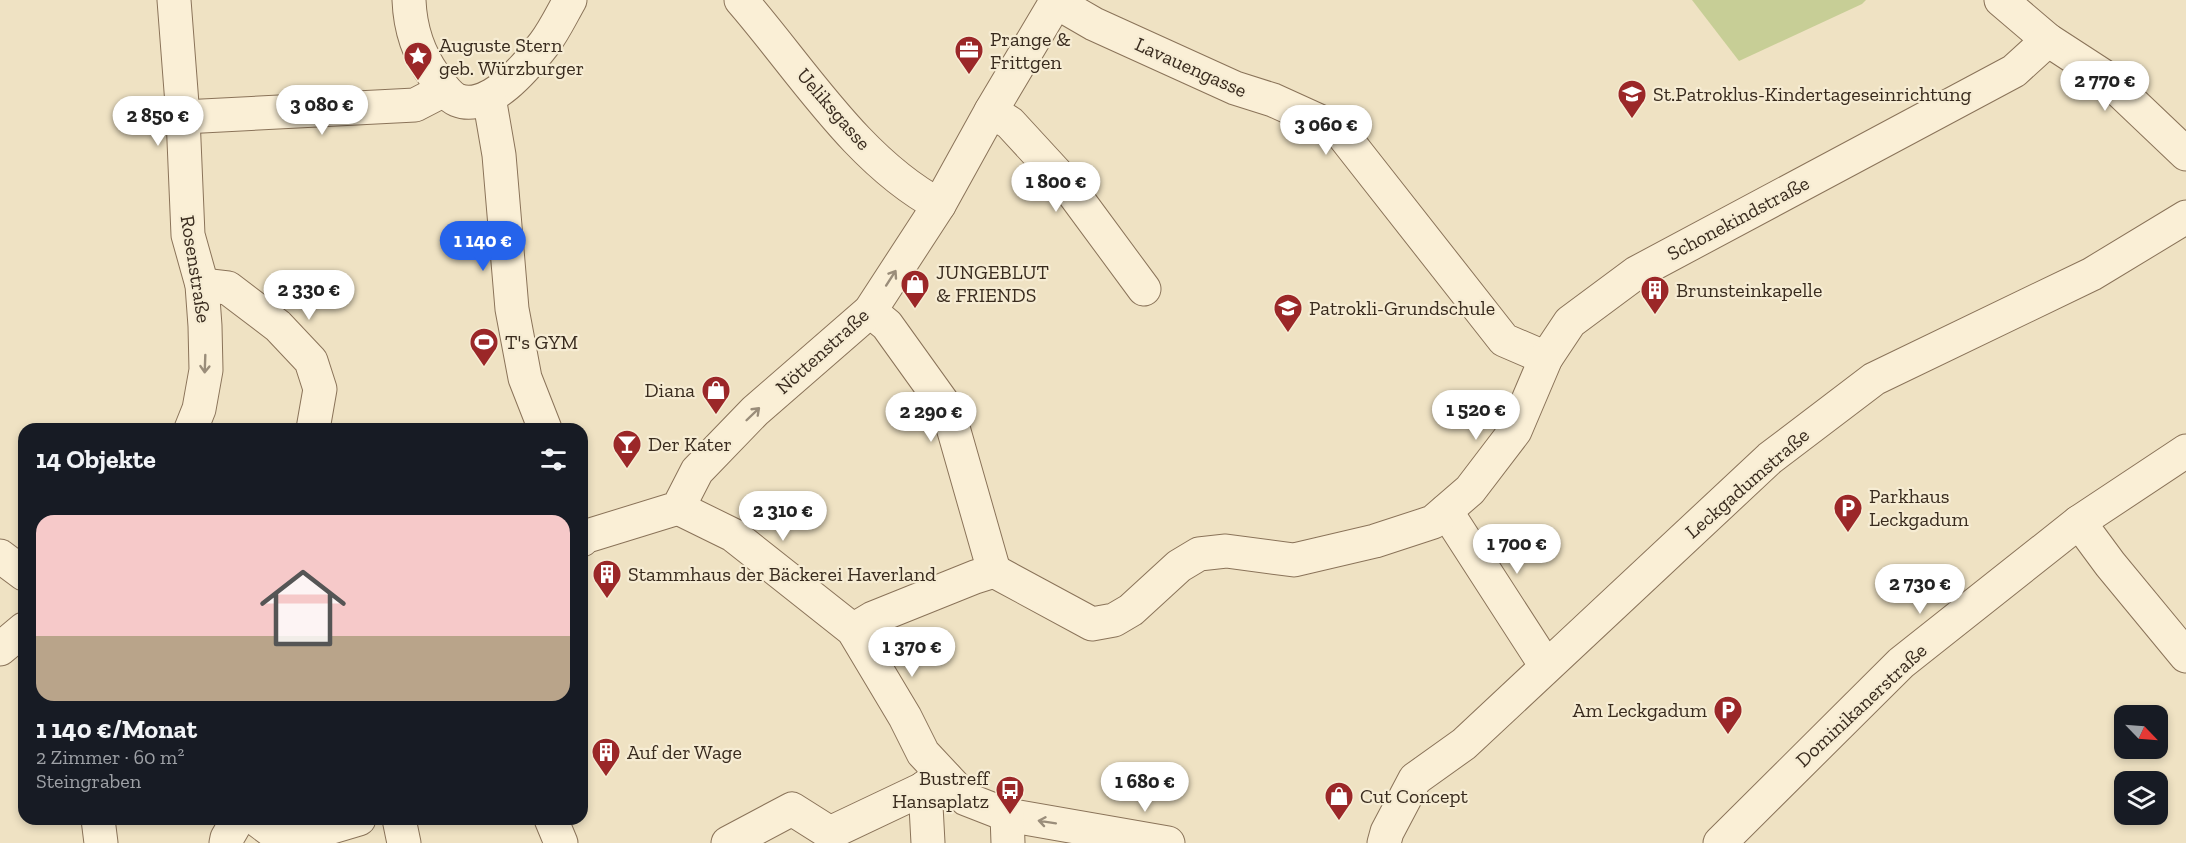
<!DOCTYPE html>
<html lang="de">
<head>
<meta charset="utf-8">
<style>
  :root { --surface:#171b24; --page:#242831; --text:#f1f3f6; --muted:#9ea1a6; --accent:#2563eb }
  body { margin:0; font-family:"Zilla Slab",serif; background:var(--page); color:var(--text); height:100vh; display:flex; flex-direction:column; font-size:22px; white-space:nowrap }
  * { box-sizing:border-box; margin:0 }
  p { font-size:20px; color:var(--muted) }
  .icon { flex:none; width:33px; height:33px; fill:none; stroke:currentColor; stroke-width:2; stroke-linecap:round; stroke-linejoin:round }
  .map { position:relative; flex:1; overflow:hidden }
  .panel { position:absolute; left:18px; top:423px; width:570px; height:402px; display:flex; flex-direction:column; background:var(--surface); border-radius:18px; box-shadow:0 3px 9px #0003 }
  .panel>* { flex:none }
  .needle { width:39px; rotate:115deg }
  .controls { position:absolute; left:2114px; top:705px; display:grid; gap:12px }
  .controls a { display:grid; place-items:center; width:54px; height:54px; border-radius:12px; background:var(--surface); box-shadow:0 3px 9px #0003; font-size:30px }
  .price { position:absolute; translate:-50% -51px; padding:0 14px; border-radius:21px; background:#fff; color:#222; font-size:20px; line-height:39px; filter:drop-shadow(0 2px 3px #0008) }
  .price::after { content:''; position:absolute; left:50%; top:36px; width:18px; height:14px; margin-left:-9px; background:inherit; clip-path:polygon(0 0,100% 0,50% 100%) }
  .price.on { background:var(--accent); color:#fff }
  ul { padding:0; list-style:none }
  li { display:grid; align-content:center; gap:12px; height:318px; padding:0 18px }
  li span { display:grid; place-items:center; height:186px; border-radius:18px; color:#555 }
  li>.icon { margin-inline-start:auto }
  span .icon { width:108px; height:108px; fill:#fffc; stroke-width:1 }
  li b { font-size:26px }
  h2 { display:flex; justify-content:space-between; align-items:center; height:72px; padding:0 18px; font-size:26px }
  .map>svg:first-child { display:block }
</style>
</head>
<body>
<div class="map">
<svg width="2186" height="843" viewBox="0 0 2186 843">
  <rect width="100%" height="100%" fill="#efe2c3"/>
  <polygon fill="#c7ce96" points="1692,0 1866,0 1862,4 1739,61"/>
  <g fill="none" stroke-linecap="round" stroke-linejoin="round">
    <g stroke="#8a7359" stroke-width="35">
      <g id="minor">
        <polyline points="174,0 183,117 188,235 202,285 205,326 206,370 199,409 191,429"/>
        <path d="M409,0C410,28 419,55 435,77C441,85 448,96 457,100C489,113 527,66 544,44C554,31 562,14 570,0"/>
        <path d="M741,0C801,69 857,161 939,205"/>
        <polyline points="2001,0 2048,40 2105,77 2186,154"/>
        <polyline points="1056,2 1094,24 1235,88 1273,100 1339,130 1504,340 1546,358"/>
        <polyline points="489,97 499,155 512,309 525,378 545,429"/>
        <polyline points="991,111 1010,123 1068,186 1144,289"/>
        <polyline points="183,117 415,105 444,90"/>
        <polyline points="202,285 228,288 278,326 311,361 320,389 313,429"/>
        <polyline points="870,311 887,325 948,410 994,571"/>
        <polyline points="678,508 733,535 853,630 905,717 923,753 966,799 1007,815 1168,843"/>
        <polyline points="1446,511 1546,666"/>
        <polyline points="2079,522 2110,564 2186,656"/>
        <polyline points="582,540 584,537 678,508 697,471 755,411 870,311 939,205 991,111 1057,0"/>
        <polyline points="0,556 24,574"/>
        <polyline points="853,630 873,618 975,577 994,571 1092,624 1114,620 1131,610 1179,566 1199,554 1226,551 1294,560 1375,541 1433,522 1470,490 1515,431 1546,358 1570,322 1636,273 2014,71 2048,40"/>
        <polyline points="0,649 24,629"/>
        <polyline points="925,787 928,843"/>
        <polyline points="1007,815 1008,843"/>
        <polyline points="98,819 101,843"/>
        <polyline points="256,819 272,831 298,837 359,819"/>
        <polyline points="399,819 404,843"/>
        <polyline points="551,819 561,843"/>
        <polyline points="226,843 227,838 238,819"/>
        <polyline points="728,843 792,809 830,833 946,778"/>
        <polyline points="1384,843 1387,832 1415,779 1464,744 1770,458 1874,379 2092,274 2186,217"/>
        <polyline points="1720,843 1901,663 2079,522 2186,451"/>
      </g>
    </g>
    <use href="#minor" stroke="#faefd6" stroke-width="33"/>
  </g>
  <defs><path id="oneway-shaft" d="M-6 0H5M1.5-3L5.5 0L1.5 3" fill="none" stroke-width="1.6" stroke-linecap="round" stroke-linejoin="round" transform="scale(1.5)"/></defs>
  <g stroke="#9a8d7a">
    <use href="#oneway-shaft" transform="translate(891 278) rotate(-57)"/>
    <use href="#oneway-shaft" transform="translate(205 364) rotate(92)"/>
    <use href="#oneway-shaft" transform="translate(753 414) rotate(-44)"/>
    <use href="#oneway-shaft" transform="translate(1047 822) rotate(-171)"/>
  </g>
  <defs>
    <g id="office-pin" transform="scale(1.5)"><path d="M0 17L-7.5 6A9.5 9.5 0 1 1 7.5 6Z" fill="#9b2728" stroke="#f6ecd3"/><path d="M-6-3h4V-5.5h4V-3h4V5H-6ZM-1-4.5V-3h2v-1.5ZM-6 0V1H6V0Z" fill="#fff"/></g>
    <g id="sight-pin" transform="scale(1.5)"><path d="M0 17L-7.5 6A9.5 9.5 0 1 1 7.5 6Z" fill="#9b2728" stroke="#f6ecd3"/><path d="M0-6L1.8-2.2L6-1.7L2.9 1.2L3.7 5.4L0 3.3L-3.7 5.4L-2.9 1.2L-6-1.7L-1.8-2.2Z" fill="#fff"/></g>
    <g id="school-pin" transform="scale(1.5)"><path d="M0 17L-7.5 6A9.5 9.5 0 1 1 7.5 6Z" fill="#9b2728" stroke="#f6ecd3"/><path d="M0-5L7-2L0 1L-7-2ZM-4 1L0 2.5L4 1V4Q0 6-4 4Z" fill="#fff"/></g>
    <g id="shop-pin" transform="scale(1.5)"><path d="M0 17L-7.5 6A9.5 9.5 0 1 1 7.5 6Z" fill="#9b2728" stroke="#f6ecd3"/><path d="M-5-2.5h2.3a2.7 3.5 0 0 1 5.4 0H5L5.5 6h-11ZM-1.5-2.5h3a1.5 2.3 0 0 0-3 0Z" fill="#fff"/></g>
    <g id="building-pin" transform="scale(1.5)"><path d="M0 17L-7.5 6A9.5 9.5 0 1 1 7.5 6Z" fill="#9b2728" stroke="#f6ecd3"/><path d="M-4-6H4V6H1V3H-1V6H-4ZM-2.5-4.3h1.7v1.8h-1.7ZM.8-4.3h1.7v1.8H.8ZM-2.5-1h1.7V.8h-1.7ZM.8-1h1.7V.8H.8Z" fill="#fff"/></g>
    <g id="stadium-pin" transform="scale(1.5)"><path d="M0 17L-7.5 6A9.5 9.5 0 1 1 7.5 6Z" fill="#9b2728" stroke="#f6ecd3"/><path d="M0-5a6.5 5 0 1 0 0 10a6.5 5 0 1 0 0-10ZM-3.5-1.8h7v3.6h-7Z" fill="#fff"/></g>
    <g id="bar-pin" transform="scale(1.5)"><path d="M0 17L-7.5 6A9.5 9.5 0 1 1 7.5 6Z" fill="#9b2728" stroke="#f6ecd3"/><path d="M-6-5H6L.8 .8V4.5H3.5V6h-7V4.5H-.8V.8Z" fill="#fff"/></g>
    <g id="parking-pin" transform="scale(1.5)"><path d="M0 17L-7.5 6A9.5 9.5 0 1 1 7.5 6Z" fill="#9b2728" stroke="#f6ecd3"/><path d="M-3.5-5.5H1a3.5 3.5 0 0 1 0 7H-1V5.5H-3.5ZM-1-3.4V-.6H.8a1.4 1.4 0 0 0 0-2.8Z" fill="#fff"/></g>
    <g id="bus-pin" transform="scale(1.5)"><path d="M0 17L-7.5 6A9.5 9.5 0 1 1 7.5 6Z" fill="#9b2728" stroke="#f6ecd3"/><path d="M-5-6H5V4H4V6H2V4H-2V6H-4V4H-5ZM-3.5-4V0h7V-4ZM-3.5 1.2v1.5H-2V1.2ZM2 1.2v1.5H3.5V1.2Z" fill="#fff"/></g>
  </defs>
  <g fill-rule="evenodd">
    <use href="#office-pin" x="969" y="50"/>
    <use href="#sight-pin" x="418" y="56"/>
    <use href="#school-pin" x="1632" y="94"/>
    <use href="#shop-pin" x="915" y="284"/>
    <use href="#building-pin" x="1655" y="290"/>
    <use href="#school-pin" x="1288" y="308"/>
    <use href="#stadium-pin" x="484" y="342"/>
    <use href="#shop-pin" x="716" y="390"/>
    <use href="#bar-pin" x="627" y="444"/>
    <use href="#parking-pin" x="1848" y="508"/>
    <use href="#building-pin" x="607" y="574"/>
    <use href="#parking-pin" x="1728" y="710"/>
    <use href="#building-pin" x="606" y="752"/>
    <use href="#bus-pin" x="1010" y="790"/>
    <use href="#shop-pin" x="1339" y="796"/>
  </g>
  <g text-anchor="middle" stroke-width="4.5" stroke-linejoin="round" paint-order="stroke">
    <g font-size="20" fill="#392b1e" stroke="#f6ecd3" text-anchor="start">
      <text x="990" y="46">Prange &amp;<tspan x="990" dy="23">Frittgen</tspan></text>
      <text x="439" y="52">Auguste Stern<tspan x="439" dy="23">geb. Würzburger</tspan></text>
      <text x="1653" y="101">St.Patroklus-Kindertageseinrichtung</text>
      <text x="936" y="279">JUNGEBLUT<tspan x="936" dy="23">&amp; FRIENDS</tspan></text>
      <text x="1676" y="297">Brunsteinkapelle</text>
      <text x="1309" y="315">Patrokli-Grundschule</text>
      <text x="505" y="349">T's GYM</text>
      <text x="695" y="397" text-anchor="end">Diana</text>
      <text x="648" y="451">Der Kater</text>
      <text x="1869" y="503">Parkhaus<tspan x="1869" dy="23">Leckgadum</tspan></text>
      <text x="628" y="581">Stammhaus der Bäckerei Haverland</text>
      <text x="1707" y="717" text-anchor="end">Am Leckgadum</text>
      <text x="627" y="759">Auf der Wage</text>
      <text x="989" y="785" text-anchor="end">Bustreff<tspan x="989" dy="23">Hansaplatz</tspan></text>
      <text x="1360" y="803">Cut Concept</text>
    </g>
    <g font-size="20" fill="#392b1e" stroke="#f6ecd3">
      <text transform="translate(1191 67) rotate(24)" y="7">Lavauengasse</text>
      <text transform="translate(834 109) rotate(49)" y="7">Ueliksgasse</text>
      <text transform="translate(1738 218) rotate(-28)" y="7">Schonekindstraße</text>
      <text transform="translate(196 269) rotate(81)" y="7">Rosenstraße</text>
      <text transform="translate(822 351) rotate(-42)" y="7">Nöttenstraße</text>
      <text transform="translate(1747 483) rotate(-41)" y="7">Leckgadumstraße</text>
      <text transform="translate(1861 705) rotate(-43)" y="7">Dominikanerstraße</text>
    </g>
  </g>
</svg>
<div class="controls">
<a><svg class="needle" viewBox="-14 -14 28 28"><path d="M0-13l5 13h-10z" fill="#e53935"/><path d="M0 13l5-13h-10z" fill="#9ea1a6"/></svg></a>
<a><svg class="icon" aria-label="layers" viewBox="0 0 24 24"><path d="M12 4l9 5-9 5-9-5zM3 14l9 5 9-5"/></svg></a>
</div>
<b class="price" style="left:2105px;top:112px">2 770 €</b>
<b class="price" style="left:322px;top:136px">3 080 €</b>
<b class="price" style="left:158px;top:147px">2 850 €</b>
<b class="price" style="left:1326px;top:156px">3 060 €</b>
<b class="price" style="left:1056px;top:213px">1 800 €</b>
<b class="price on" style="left:483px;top:272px">1 140 €</b>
<b class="price" style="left:309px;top:321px">2 330 €</b>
<b class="price" style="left:1476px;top:441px">1 520 €</b>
<b class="price" style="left:931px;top:443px">2 290 €</b>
<b class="price" style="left:783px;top:542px">2 310 €</b>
<b class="price" style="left:1517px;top:575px">1 700 €</b>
<b class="price" style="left:1920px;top:615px">2 730 €</b>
<b class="price" style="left:912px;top:678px">1 370 €</b>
<b class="price" style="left:1145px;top:813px">1 680 €</b>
<section class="panel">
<h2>14 Objekte<svg class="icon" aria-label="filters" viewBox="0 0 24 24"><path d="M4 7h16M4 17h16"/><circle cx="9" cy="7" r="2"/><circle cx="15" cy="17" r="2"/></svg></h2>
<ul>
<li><span style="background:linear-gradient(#f6c9c9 65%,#b9a48a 0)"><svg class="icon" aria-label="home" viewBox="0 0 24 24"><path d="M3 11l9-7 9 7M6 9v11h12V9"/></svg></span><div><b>1 140 €/Monat</b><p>2 Zimmer · 60 m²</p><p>Steingraben</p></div></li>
</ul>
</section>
</div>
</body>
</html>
